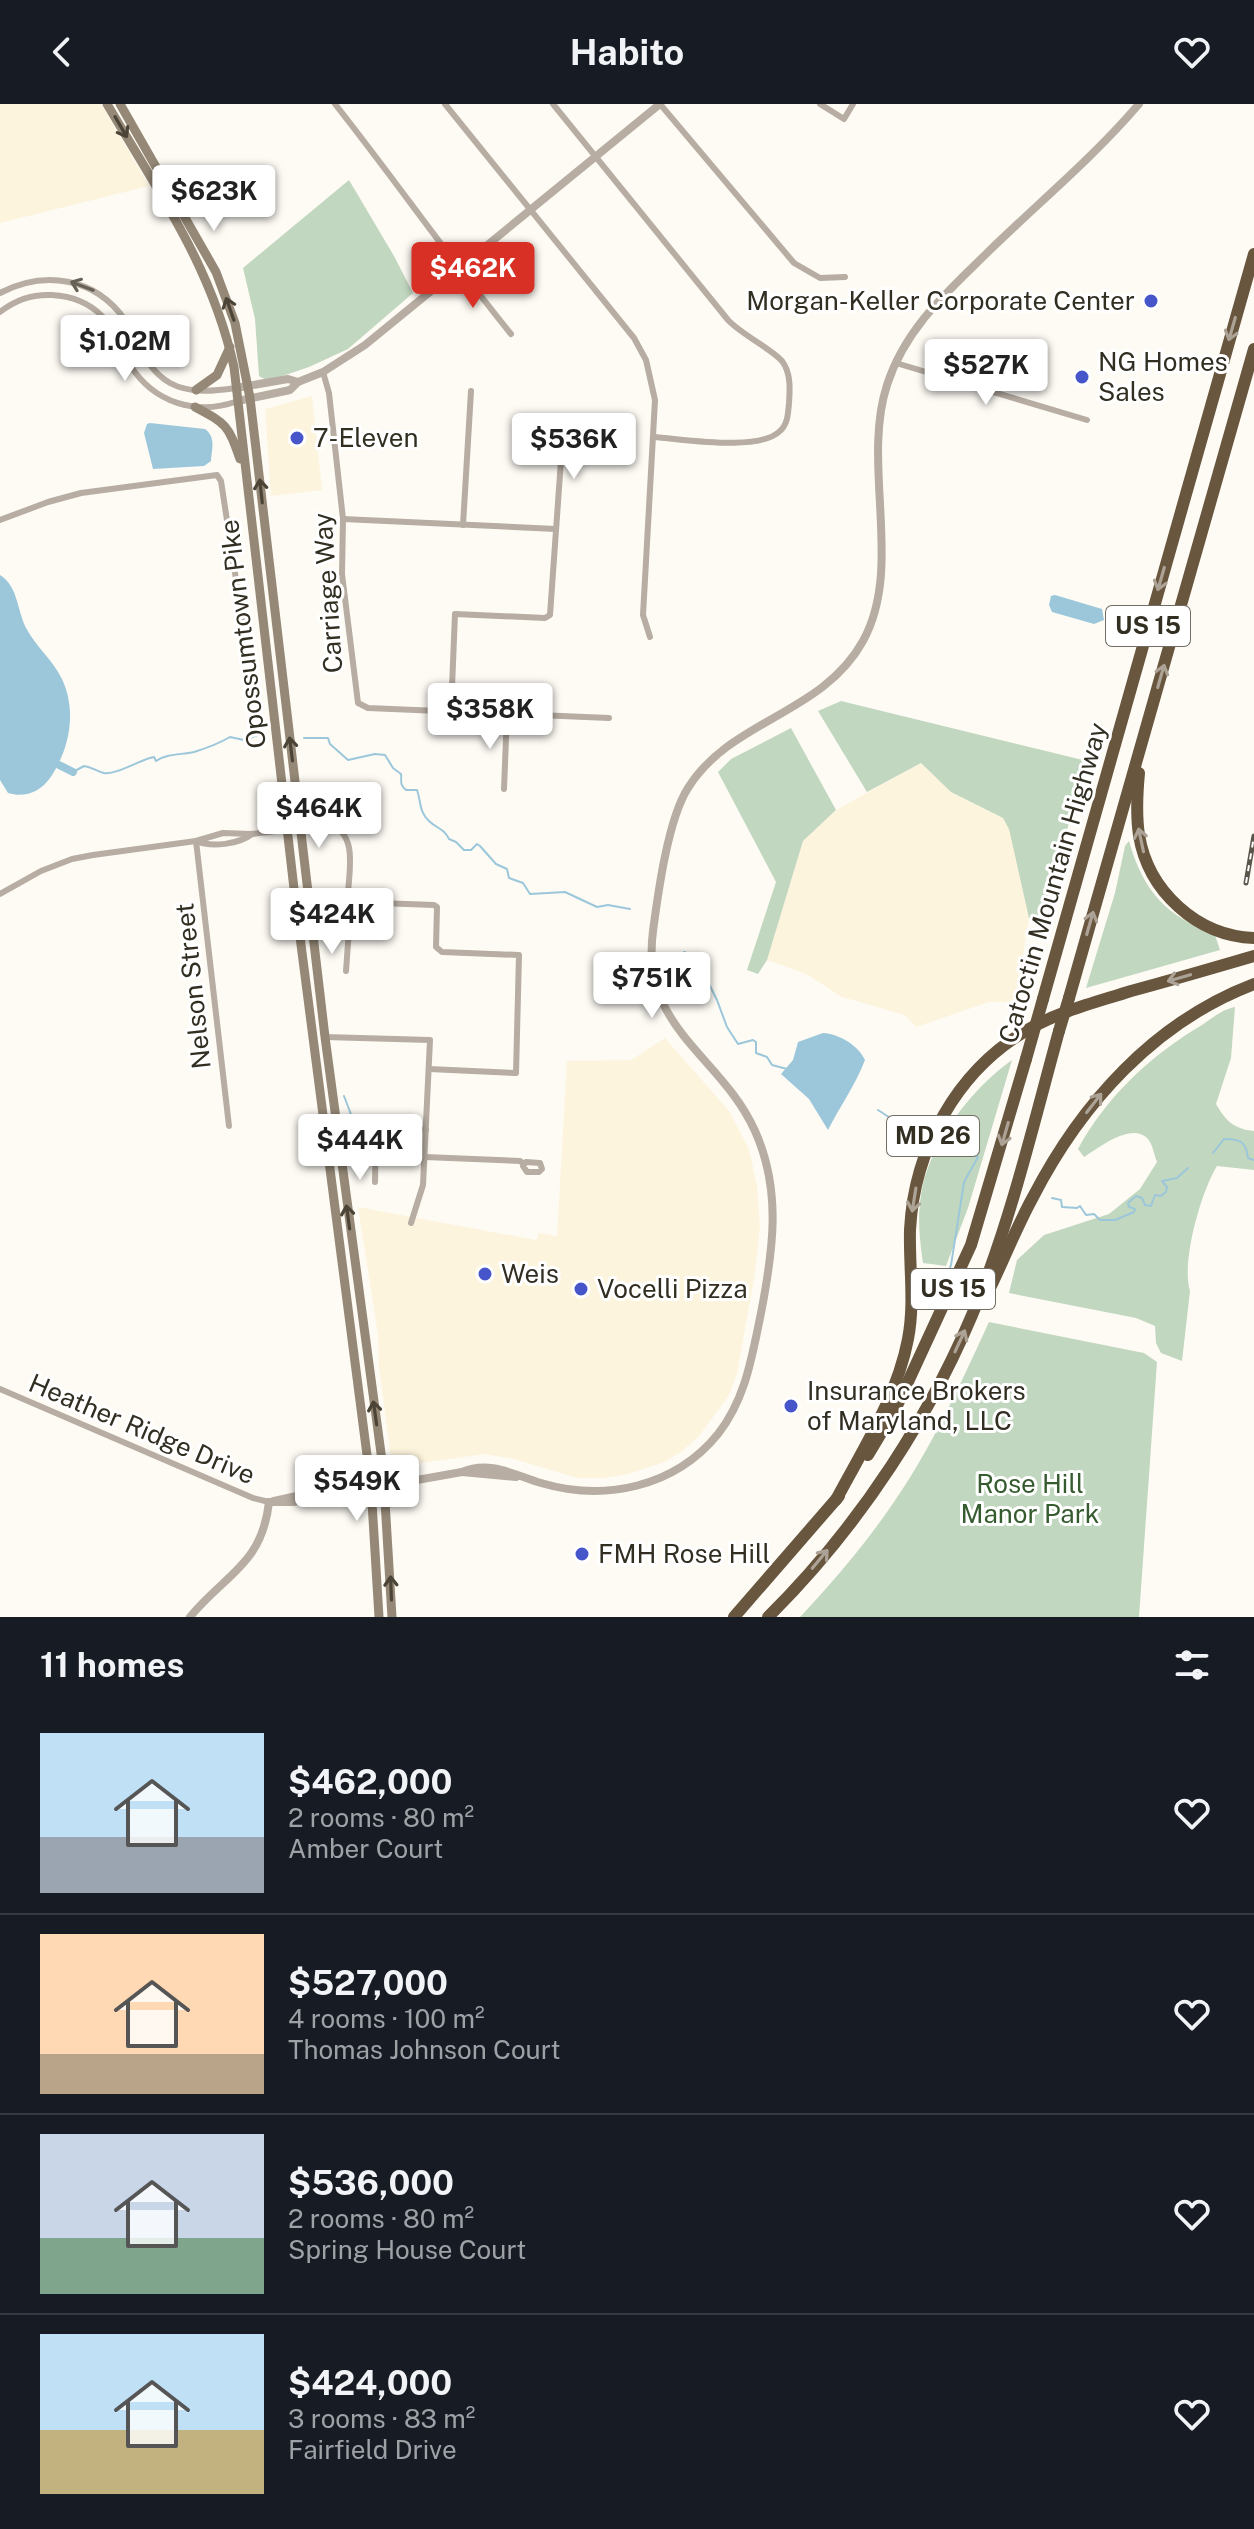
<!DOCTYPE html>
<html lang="en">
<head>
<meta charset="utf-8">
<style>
  :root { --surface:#171b24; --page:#242831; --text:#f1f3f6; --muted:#9ea1a6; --line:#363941; --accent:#d93025 }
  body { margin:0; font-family:"Public Sans",sans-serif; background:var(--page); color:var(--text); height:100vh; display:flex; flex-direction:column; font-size:30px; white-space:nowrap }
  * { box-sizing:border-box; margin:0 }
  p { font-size:26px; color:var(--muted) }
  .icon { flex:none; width:44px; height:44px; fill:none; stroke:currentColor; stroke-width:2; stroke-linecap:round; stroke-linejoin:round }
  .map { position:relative; height:1513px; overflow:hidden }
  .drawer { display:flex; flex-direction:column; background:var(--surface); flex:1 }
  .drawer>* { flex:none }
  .price { position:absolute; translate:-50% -68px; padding:0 18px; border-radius:8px; background:#fff; color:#222; font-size:26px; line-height:52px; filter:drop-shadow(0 2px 4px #0008) }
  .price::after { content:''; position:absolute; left:50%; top:48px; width:24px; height:18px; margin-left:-12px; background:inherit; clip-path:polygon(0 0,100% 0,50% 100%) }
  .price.selected { background:var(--accent); color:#fff }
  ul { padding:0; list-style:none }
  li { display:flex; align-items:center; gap:24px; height:200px; padding:0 40px }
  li+li { border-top:2px solid var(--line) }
  li span { display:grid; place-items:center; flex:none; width:224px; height:160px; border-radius:0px; color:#555 }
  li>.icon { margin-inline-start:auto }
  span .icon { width:96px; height:96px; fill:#fffc; stroke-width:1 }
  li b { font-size:34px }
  h2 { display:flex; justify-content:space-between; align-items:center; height:96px; padding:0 40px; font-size:34px }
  header { display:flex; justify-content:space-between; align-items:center; height:104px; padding:0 40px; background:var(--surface); font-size:36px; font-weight:700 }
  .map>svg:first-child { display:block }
</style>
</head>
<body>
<header><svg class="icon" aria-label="back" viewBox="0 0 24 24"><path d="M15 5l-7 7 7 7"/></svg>Habito<svg class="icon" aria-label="heart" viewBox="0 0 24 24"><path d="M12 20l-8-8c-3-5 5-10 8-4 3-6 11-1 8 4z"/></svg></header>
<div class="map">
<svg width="1254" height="1513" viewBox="0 0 1254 1513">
  <rect width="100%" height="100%" fill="#fefbf5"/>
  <g fill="#fdf4dd">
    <polygon points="0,0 101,0 149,82 0,119"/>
    <polygon points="312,292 322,386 271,392 265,305"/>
    <polygon points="921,659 951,688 1003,714 1009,722 1029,814 1015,898 989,898 916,923 905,911 842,893 806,870 767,856 803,737 836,706"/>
    <polygon points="665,934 729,1007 749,1045 757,1082 760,1122 755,1169 737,1270 728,1293 699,1332 681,1348 664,1358 629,1370 605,1374 577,1374 514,1355 484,1350 400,1362 391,1354 379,1264 378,1231 358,1103 536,1136 539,1129 557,1132 567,957 631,956"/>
  </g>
  <g fill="#c2d7bf">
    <polygon points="349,76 394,152 413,189 348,245 309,263 268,277 259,272 255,215 243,164"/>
    <polygon points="841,597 1087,657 1042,813 1029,814 1009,725 1003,714 951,688 921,659 867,688 818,607"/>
    <polygon points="791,624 836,706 803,737 767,856 758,870 747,866 776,778 718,668 731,655"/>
    <path d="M1129,737C1144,789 1166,811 1215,831L1220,846L1086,884L1115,789L1125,742Z"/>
    <path d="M1235,903L1231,954L1216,1000C1226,1017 1234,1025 1254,1027V1066L1217,1062C1201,1088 1181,1158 1190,1187L1182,1257L1161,1249L1156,1239L1155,1222L1136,1214L1009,1189L1017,1156L1044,1131L1109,1110L1140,1085L1157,1058C1154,1051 1153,1040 1147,1034C1131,1018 1098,1044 1084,1053L1078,1045C1106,993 1151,951 1202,921C1214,913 1221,906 1235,903Z"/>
    <path d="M1012,956L968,1104L946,1162L923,1159C920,1138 917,1113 921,1091C928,1041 971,985 1012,956Z"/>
    <path d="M989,1218L1144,1249L1157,1258L1139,1513H800C831,1480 861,1445 887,1408C929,1350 959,1283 989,1218Z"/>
  </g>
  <g fill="#9cc7da">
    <path d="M150,319L205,325C216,333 212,345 211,357L204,362L153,365L144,329L147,320Z"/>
    <path d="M0,471C18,482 17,506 26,524C36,543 53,556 62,575C77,607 70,645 50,674C40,688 25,694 8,689L0,676Z"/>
    <polygon points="1055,491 1102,505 1104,516 1094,520 1052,508 1049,501 1051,492"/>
    <path d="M823,929C839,930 858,941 865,956C855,982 840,1002 828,1026L809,995L781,970L793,956L798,938Z"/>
  </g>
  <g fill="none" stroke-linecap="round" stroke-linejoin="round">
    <g stroke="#9cc7da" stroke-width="2">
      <path d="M304,634H328L330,640L348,656L375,650L385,651L393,664L401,670C402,678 399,680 406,686H417C421,697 419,708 429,717C437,725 444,724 449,735L456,738L464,746H471L477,740L480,742L496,760L507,765L509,774L523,779L530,790L565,788L597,803L608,801L630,805"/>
      <path d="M73,668L84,662C92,663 96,667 104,669C117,671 141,655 154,653L156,657C168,649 181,651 194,648C207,644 218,640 230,633L244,636L264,629"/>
      <polyline points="684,848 695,852 717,896 727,923 738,940 753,936 756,938 756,949 767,953 772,961 787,965"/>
      <polyline points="680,865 701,869"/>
      <polyline points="344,992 355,1021"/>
      <polyline points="878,1006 910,1027 922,1029"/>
      <polyline points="938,1037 978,1053 964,1078 951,1161 940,1191"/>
      <path d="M1213,1049L1224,1035C1241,1035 1246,1038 1248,1054L1254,1056"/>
      <polyline points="1052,1094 1061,1096 1062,1103 1077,1104 1080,1102 1086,1111 1094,1110 1100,1116 1115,1116 1134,1108 1135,1105 1129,1103 1128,1099 1136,1092 1142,1094 1145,1101 1151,1102 1155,1091 1161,1092 1166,1088 1167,1083 1162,1077 1177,1074 1188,1064"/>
    </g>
    <polyline stroke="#9cc7da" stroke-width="8" points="59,661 73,668"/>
    <g stroke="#b7ada2" stroke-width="6">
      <path d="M335,0C395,76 450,155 511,230"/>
      <polyline points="445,0 634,234 646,256 655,296 643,511 650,533"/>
      <path d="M553,0L728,216C742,231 772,245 782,257C791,269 790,285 789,299C788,309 788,320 780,327C759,348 684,335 654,333"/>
      <polyline points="660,0 794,159 820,174 845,173"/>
      <polyline points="820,0 844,15 853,0"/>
      <path d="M0,189C44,166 95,173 125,216C140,238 144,264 170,279C190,290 215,287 236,284"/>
      <path d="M0,208C15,196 32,190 52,191C71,192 88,198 102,212C115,226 120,245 130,261C154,299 196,312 238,297"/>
      <polyline points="110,236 130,225"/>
      <polyline points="896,259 1087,316"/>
      <polyline points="323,268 329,289 343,415 342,470 358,599 368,604 609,614"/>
      <polyline points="545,327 593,330"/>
      <polyline points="343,415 556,425"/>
      <polyline points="0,416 48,398 81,389 217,371 221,377 242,515"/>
      <polyline points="463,421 471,287"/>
      <polyline points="451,608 455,510 545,514 550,511 563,328"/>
      <polyline points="504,685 507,610"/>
      <polyline points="196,737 229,1022"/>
      <path d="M196,737C212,744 239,740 252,730"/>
      <path d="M0,790L41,767L72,755L93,751L196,737L223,729L252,730L330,720C358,731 349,766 348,790L351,798L434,801L437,803L436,843L442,848L519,851L516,969L429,965"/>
      <polyline points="346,867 351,798"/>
      <polyline points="325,933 430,936 423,1081 411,1119"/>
      <polyline points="358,1024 376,1025"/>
      <polyline points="425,1053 520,1057 524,1060"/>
      <polygon points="526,1058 540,1059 542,1065 539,1068 527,1068 523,1062"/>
      <polyline points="375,1078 376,1025 426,1026"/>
      <polyline points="0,1285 253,1394 269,1398"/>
    </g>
    <g stroke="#b7ada2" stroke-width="8">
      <polyline points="236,284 288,275 298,278"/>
      <polyline points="238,297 290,286 298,278 323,268 365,241 660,0"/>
      <polyline points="462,1368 516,1373"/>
      <polyline points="274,1397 333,1384 342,1387"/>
      <path d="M269,1398H293L462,1368C490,1356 514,1371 541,1379C605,1398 675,1383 718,1330C746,1294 752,1252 761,1209C773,1147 782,1087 755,1027C721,951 640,925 653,827C658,789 668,715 688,684C731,615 822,611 863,537C904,463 861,361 887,281C905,225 946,189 987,149C1037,100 1093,54 1139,0"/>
      <path d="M190,1513C225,1470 262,1461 269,1398"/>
    </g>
    <g stroke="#958876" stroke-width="9">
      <path d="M107,0C158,87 212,163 234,263L296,802L371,1382L379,1513"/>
      <polyline points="120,0 216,168 235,219 250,294 325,933 383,1364 392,1513"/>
      <polyline points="196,286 217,271 230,243"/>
      <path d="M195,303C227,320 228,321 240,355"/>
    </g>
    <g stroke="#68563e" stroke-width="12">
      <path d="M1139,669C1137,690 1136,711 1139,731C1148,787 1197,832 1254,834"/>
      <polyline points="1069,894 1254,245"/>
      <polyline points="1043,895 1254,150"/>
      <path d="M991,1182C1005,1153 1017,1122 1033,1093C1081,1000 1154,918 1254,880"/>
      <polyline points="868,1351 895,1306 971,1141 1026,955"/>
      <path d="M836,1396C863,1345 897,1293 908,1235C915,1199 909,1163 910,1126C914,1045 957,966 1029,925C1060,907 1097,898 1131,887C1172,876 1213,864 1254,852"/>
      <polyline points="734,1513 839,1392"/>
      <path d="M768,1513C859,1423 934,1309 981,1189C1014,1104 1035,1014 1059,927"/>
    </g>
    <g stroke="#59554a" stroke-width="5">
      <polyline id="rail" points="1246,779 1254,732"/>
    </g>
    <use href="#rail" stroke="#fff" stroke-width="2" stroke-dasharray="6" stroke-linecap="butt"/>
    <g stroke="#68563e" stroke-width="12">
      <polyline points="1059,927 1069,894"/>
      <polyline points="1026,955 1043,895"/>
    </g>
  </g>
  <defs><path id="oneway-shaft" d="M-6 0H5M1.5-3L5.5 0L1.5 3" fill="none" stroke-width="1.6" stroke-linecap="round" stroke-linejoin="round" transform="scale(2)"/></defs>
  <g stroke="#4b4437">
    <use href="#oneway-shaft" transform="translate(121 23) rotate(60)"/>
    <use href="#oneway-shaft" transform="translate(230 205) rotate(-109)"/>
    <use href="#oneway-shaft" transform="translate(261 387) rotate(-96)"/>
    <use href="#oneway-shaft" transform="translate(291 645) rotate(-97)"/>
    <use href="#oneway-shaft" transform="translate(348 1113) rotate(-98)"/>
    <use href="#oneway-shaft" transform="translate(375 1309) rotate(-98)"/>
    <use href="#oneway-shaft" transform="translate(391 1484) rotate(-92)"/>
  </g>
  <use stroke="#676155" href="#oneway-shaft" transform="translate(82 182) rotate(-159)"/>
  <g stroke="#aca295">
    <use href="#oneway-shaft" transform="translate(1232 225) rotate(106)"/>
    <use href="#oneway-shaft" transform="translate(1161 475) rotate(106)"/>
    <use href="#oneway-shaft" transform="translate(1161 572) rotate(-74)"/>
    <use href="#oneway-shaft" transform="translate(1141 736) rotate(-102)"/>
    <use href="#oneway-shaft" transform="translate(1090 819) rotate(-74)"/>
    <use href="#oneway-shaft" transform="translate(1179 874) rotate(164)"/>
    <use href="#oneway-shaft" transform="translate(1094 999) rotate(-52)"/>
    <use href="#oneway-shaft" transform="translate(1005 1030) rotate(106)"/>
    <use href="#oneway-shaft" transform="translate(914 1096) rotate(99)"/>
    <use href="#oneway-shaft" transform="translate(960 1237) rotate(-65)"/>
    <use href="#oneway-shaft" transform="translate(820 1455) rotate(-50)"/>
  </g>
  <g fill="#4656ca" stroke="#fff" stroke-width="3">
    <circle cx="1151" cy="197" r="8"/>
    <circle cx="1082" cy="273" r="8"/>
    <circle cx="297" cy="334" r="8"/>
    <circle cx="485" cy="1170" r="8"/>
    <circle cx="581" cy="1185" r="8"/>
    <circle cx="791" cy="1302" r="8"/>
    <circle cx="582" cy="1450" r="8"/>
  </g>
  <g text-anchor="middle" stroke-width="6" stroke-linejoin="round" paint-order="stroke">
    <g fill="#fff" stroke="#706d64" stroke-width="2">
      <rect x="1106" y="502" width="84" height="40" rx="6"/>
      <rect x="887" y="1012" width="92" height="40" rx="6"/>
      <rect x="911" y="1165" width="84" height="40" rx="6"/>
    </g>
    <g font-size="24" font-weight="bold" fill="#322e22">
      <text x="1148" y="530">US 15</text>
      <text x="933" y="1040">MD 26</text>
      <text x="953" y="1193">US 15</text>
    </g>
    <g font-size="26" fill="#322e22" stroke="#fff" text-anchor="start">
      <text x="1135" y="206" text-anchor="end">Morgan-Keller Corporate Center</text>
      <text x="1098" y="267">NG Homes<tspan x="1098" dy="30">Sales</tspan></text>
      <text x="313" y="343">7-Eleven</text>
      <text x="501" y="1179">Weis</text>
      <text x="597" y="1194">Vocelli Pizza</text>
      <text x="807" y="1296">Insurance Brokers<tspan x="807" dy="30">of Maryland, LLC</tspan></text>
      <text x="598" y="1459">FMH Rose Hill</text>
    </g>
    <g font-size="26" fill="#322e22" stroke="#fff">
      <text transform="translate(328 489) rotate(-94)" y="9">Carriage Way</text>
      <text transform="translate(243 530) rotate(-97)" y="9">Opossumtown Pike</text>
      <text transform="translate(1053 779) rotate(-74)" y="9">Catoctin Mountain Highway</text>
      <text transform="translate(193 882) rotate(-96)" y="9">Nelson Street</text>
      <text transform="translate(142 1325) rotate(23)" y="9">Heather Ridge Drive</text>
    </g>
    <g font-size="26" fill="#355b2f" stroke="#fff">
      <text x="1030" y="1389">Rose Hill<tspan x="1030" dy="30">Manor Park</tspan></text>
    </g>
  </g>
</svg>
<b class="price" style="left:214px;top:129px">$623K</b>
<b class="price selected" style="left:473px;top:206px">$462K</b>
<b class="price" style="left:125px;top:279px">$1.02M</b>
<b class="price" style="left:986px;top:303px">$527K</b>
<b class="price" style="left:574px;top:377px">$536K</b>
<b class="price" style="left:490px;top:647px">$358K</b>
<b class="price" style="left:319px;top:746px">$464K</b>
<b class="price" style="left:332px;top:852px">$424K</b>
<b class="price" style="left:652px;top:916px">$751K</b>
<b class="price" style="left:360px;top:1078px">$444K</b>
<b class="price" style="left:357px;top:1419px">$549K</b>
</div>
<section class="drawer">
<h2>11 homes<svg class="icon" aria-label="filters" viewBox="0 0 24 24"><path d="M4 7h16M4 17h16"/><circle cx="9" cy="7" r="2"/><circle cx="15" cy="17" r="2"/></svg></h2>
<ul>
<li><span style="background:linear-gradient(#bfe0f5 65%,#9aa5b1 0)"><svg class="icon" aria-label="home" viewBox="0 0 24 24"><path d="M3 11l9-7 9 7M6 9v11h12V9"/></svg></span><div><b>$462,000</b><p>2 rooms · 80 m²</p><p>Amber Court</p></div><svg class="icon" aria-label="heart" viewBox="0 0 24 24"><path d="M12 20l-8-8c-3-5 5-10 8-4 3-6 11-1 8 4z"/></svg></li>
<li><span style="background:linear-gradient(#ffd9b3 75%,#b9a48a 0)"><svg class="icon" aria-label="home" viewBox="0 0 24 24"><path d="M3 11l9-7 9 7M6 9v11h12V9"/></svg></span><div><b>$527,000</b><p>4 rooms · 100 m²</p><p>Thomas Johnson Court</p></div><svg class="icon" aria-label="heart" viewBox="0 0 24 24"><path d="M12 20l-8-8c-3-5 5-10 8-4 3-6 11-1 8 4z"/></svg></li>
<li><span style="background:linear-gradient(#c9d6e8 65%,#7fa58c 0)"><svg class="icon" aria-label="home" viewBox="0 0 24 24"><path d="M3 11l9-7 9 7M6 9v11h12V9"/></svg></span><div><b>$536,000</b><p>2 rooms · 80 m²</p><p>Spring House Court</p></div><svg class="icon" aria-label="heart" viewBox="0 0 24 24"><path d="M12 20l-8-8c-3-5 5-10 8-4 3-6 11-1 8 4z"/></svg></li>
<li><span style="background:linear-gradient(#bfe0f5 60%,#c2b280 0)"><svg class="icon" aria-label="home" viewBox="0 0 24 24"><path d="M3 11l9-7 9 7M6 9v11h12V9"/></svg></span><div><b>$424,000</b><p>3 rooms · 83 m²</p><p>Fairfield Drive</p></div><svg class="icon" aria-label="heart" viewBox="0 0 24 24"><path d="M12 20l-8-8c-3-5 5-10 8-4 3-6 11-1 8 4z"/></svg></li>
</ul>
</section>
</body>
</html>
